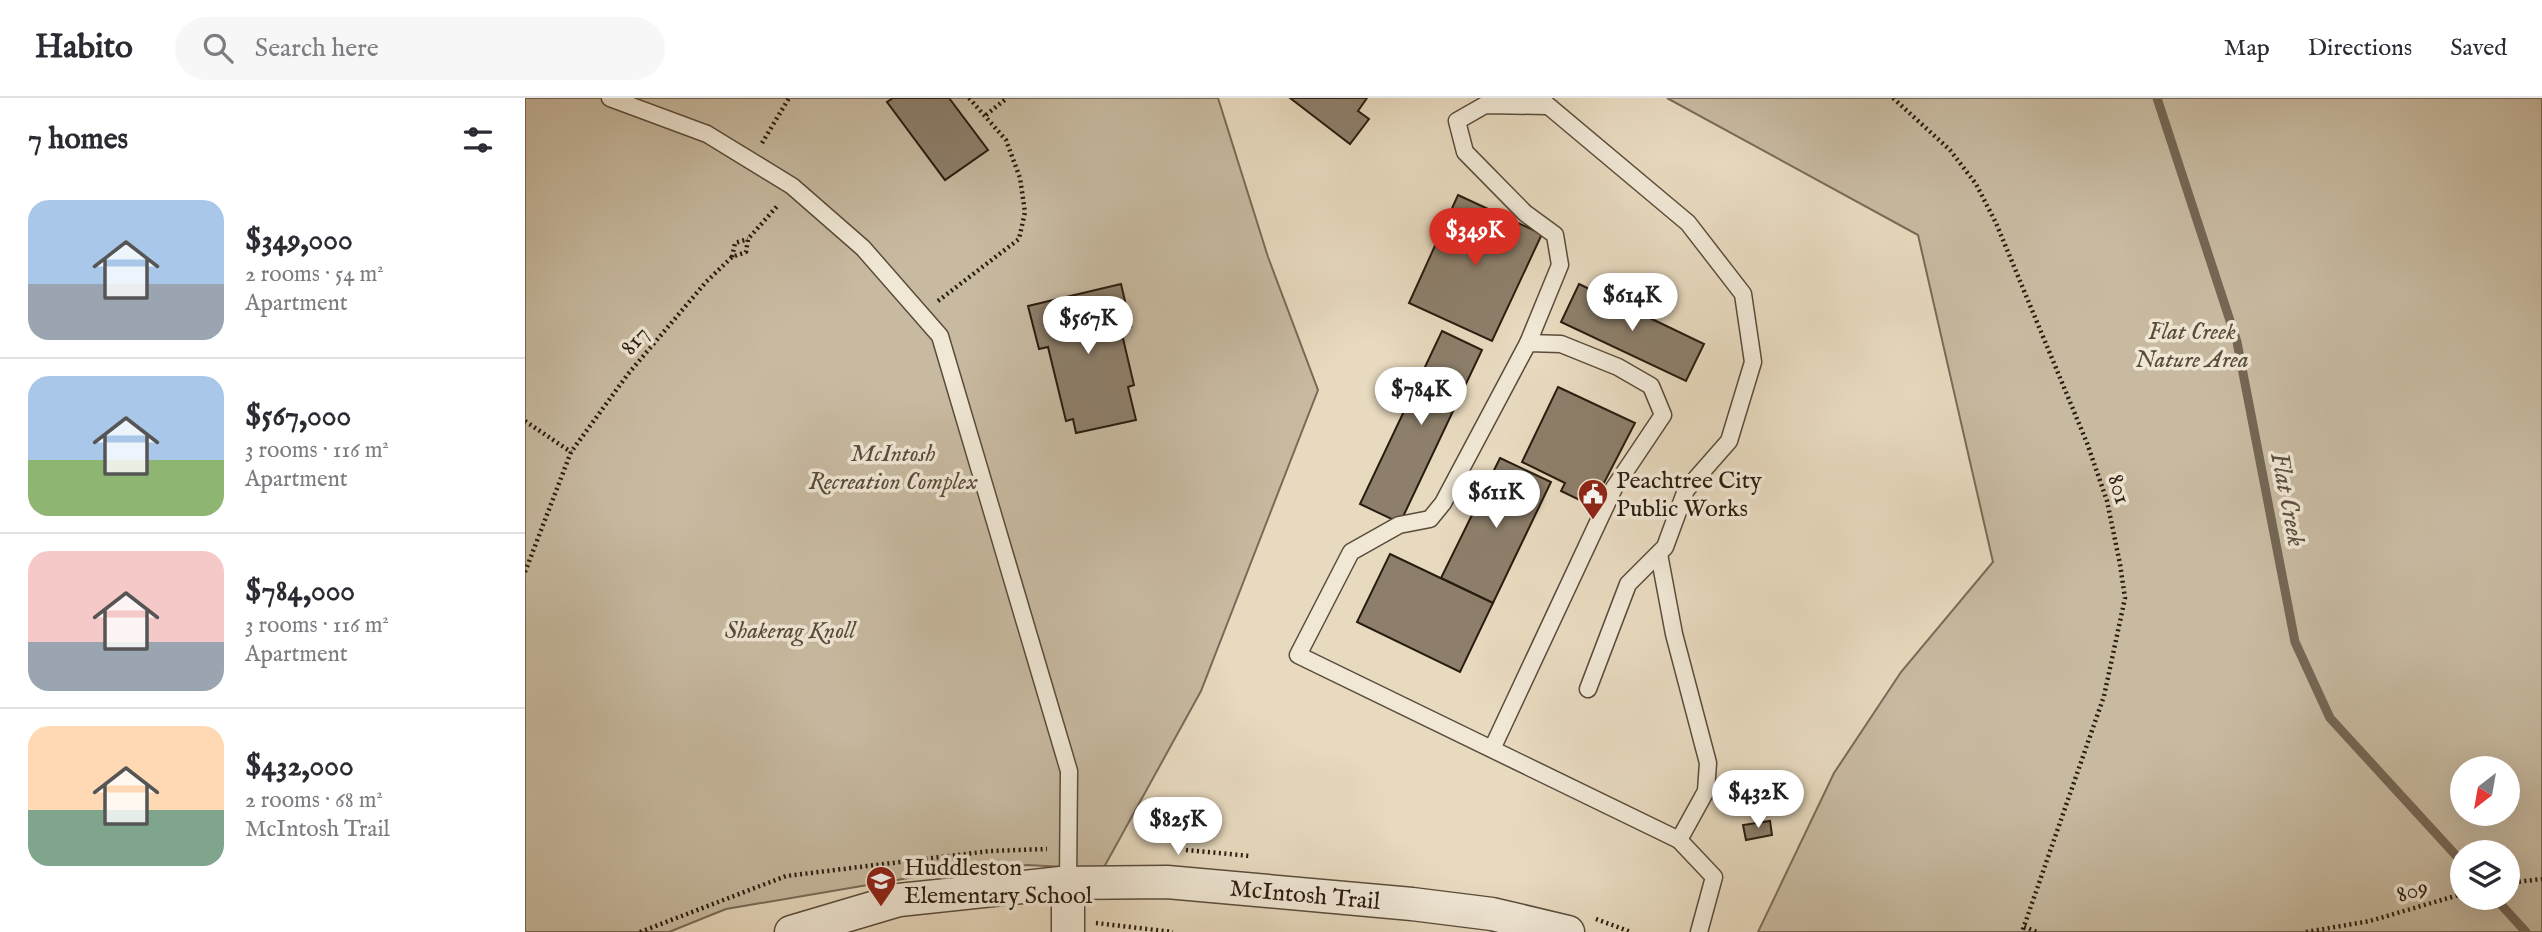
<!DOCTYPE html>
<html lang="en">
<head>
<meta charset="utf-8">
<style>
  :root { --surface:#fff; --page:#f7f7f7; --text:#2b2b33; --muted:#7c7c81; --line:#e1e1e2; --accent:#d93025 }
  body { margin:0; font-family:"IM FELL English",serif; background:var(--page); color:var(--text); height:100vh; display:flex; flex-direction:column; font-size:26px; white-space:nowrap }
  * { box-sizing:border-box; margin:0 }
  p { font-size:23px; color:var(--muted) }
  .icon { flex:none; width:38px; height:38px; fill:none; stroke:currentColor; stroke-width:2; stroke-linecap:round; stroke-linejoin:round }
  .map { position:relative; flex:1; overflow:hidden }
  .sheet { display:flex; flex-direction:column; background:var(--surface); width:525px }
  .sheet>* { flex:none }
  .needle { width:46px; rotate:211deg }
  .tools { position:absolute; left:1925px; top:658px; display:grid; gap:14px }
  .tools a { display:grid; place-items:center; width:70px; height:70px; border-radius:50%; background:var(--surface); box-shadow:0 7px 28px #0002; font-size:35px }
  .price { position:absolute; translate:-50% -60px; padding:0 16px; border-radius:24px; background:#fff; color:#222; font-size:23px; line-height:46px; filter:drop-shadow(0 2px 4px #0008) }
  .price::after { content:''; position:absolute; left:50%; top:42px; width:21px; height:16px; margin-left:-10px; background:inherit; clip-path:polygon(0 0,100% 0,50% 100%) }
  .price.current { background:var(--accent); color:#fff }
  ul { padding:0; list-style:none }
  li { display:flex; align-items:center; gap:21px; height:175px; padding:0 28px }
  li+li { border-top:2px solid var(--line) }
  li span { display:grid; place-items:center; flex:none; width:196px; height:140px; border-radius:21px; color:#555 }
  li>.icon { margin-inline-start:auto }
  span .icon { width:84px; height:84px; fill:#fffc; stroke-width:1 }
  li b { font-size:30px }
  h2 { display:flex; justify-content:space-between; align-items:center; height:84px; padding:0 28px; font-size:30px }
  header { display:flex; align-items:center; gap:42px; box-sizing:border-box; height:98px; padding:0 35px; background:var(--surface); border-bottom:2px solid var(--line) }
  header strong { font-size:33px }
  nav { display:flex; gap:38px; margin-inline-start:auto; font-size:24px }
  .search { width:490px; height:63px; background:var(--page); display:flex; align-items:center; gap:18px; box-sizing:border-box; padding:0 24px; border-radius:38px; color:var(--muted); font-size:26px }
  main { display:flex; flex:1; min-height:0 }
  .map>svg:first-child { display:block }
</style>
</head>
<body>
<header>
<strong>Habito</strong>
<div class="search"><svg class="icon" aria-label="search" viewBox="0 0 24 24"><circle cx="10" cy="10" r="6"/><path d="M15 15l6 6"/></svg>Search here</div>
<nav><a>Map</a><a>Directions</a><a>Saved</a></nav>
</header>
<main>
<section class="sheet">
<h2>7 homes<svg class="icon" aria-label="filters" viewBox="0 0 24 24"><path d="M4 7h16M4 17h16"/><circle cx="9" cy="7" r="2"/><circle cx="15" cy="17" r="2"/></svg></h2>
<ul>
<li><span style="background:linear-gradient(#a9c7e8 60%,#9aa5b1 0)"><svg class="icon" aria-label="home" viewBox="0 0 24 24"><path d="M3 11l9-7 9 7M6 9v11h12V9"/></svg></span><div><b>$349,000</b><p>2 rooms · 54 m²</p><p>Apartment</p></div></li>
<li><span style="background:linear-gradient(#a9c7e8 60%,#8fb573 0)"><svg class="icon" aria-label="home" viewBox="0 0 24 24"><path d="M3 11l9-7 9 7M6 9v11h12V9"/></svg></span><div><b>$567,000</b><p>3 rooms · 116 m²</p><p>Apartment</p></div></li>
<li><span style="background:linear-gradient(#f6c9c9 65%,#9aa5b1 0)"><svg class="icon" aria-label="home" viewBox="0 0 24 24"><path d="M3 11l9-7 9 7M6 9v11h12V9"/></svg></span><div><b>$784,000</b><p>3 rooms · 116 m²</p><p>Apartment</p></div></li>
<li><span style="background:linear-gradient(#ffd9b3 60%,#7fa58c 0)"><svg class="icon" aria-label="home" viewBox="0 0 24 24"><path d="M3 11l9-7 9 7M6 9v11h12V9"/></svg></span><div><b>$432,000</b><p>2 rooms · 68 m²</p><p>McIntosh Trail</p></div></li>
</ul>
</section>
<div class="map">
<svg width="2017" height="834" viewBox="0 0 2017 834">
  <rect width="100%" height="100%" fill="#e8dabf"/>
  <filter id="stains"><feTurbulence type="fractalNoise" baseFrequency=".00286" numOctaves="4"/><feColorMatrix values="0 0 0 0 .2 0 0 0 0 .09 0 0 0 0 .02 0 0 0 .5 -.17"/></filter>
  <radialGradient id="worn" r=".72"><stop offset=".6" stop-color="#630" stop-opacity="0"/><stop offset="1" stop-color="#630" stop-opacity=".3"/></radialGradient>
  <g fill="#c8baa1" stroke="#796b58" stroke-width="2" fill-rule="evenodd">
    <polygon points="0,0 693,0 743,159 793,292 676,593 578,771 502,767 419,774 201,811 144,834 0,834"/>
    <path d="M1142,0H2017V834H1233L1309,675L1376,574L1468,464L1393,137ZM1983,670V716H1937V670ZM1937,754H1983V800H1937Z"/>
  </g>
  <g fill="none" stroke-linecap="round" stroke-linejoin="round">
    <g stroke="#756755" stroke-width="9">
      <polyline points="1632,0 1712,244 1770,544 1805,620 1937,764"/>
      <polyline points="1970,800 2001,834"/>
    </g>
  </g>
  <g fill="#8d7f6b" stroke="#2a1c0f" stroke-width="2">
    <polygon points="368,0 424,0 463,52 420,82 362,4"/>
    <polygon points="765,0 842,0 833,13 844,21 825,46"/>
    <polygon points="933,97 1017,136 967,243 884,205"/>
    <polygon points="596,186 606,229 596,232 609,287 603,289 611,322 551,335 548,321 541,323 523,249 514,251 503,208"/>
    <polygon points="1054,186 1179,246 1161,283 1036,224"/>
    <polygon points="917,233 957,252 875,425 835,406"/>
    <polygon points="1033,289 1110,325 1067,408 1036,393 1040,385 997,364"/>
    <polygon points="975,360 1026,384 968,505 916,480"/>
    <polygon points="865,456 968,505 935,574 832,524"/>
    <polygon points="1245,723 1247,737 1221,742 1218,727"/>
  </g>
  <g fill="none" stroke-linecap="round" stroke-linejoin="round">
    <g stroke="#5a4c3b" stroke-width="19">
      <g id="lane">
        <polyline points="85,0 182,36 267,88 338,150 415,238 544,673 543,785"/>
        <polyline points="1014,0 1163,125 1218,196 1228,264 1204,343 1161,392 1140,449 1103,486 1063,591"/>
        <polyline points="1003,245 1035,167 1030,137 1000,115 940,54 932,23 960,7 1023,8"/>
        <polyline points="1134,456 1149,536 1183,665 1181,693 1154,742"/>
        <polyline points="967,651 1089,390 1138,317 1126,288 1093,269 1036,246 1003,245 918,405 905,421 874,427 826,454 773,557 1154,742 1189,779 1174,834"/>
      </g>
    </g>
    <g stroke="#5a4c3b" stroke-width="35">
      <g id="street">
        <path id="s1" d="M266,834L374,802L536,785L642,784L887,806L967,816L1043,834"/>
        <polyline points="543,834 543,785"/>
      </g>
    </g>
    <g stroke="#2a1c0f" stroke-width="4.5" stroke-dasharray="2 3.5" stroke-linecap="butt">
      <polyline points="1368,0 1425,52 1451,86 1471,125 1562,345 1582,403 1595,466 1600,500 1579,598 1497,834"/>
      <polyline points="461,17 482,0"/>
      <polyline points="237,45 264,0"/>
      <polyline points="207,159 210,145 223,141"/>
      <polyline points="413,203 494,141 500,114 495,80 481,42 444,0"/>
      <polyline points="0,323 46,354"/>
      <polyline points="0,474 46,354 103,276 181,184 207,159 221,154 223,141 254,106"/>
      <polyline points="661,752 725,758"/>
      <polyline points="1983,785 2017,781"/>
      <polyline points="1071,821 1106,834"/>
      <polyline points="571,825 648,834"/>
      <polyline points="1499,829 1512,834"/>
      <polyline points="115,834 261,778 465,753 522,751"/>
      <polyline points="1781,834 1845,823 1937,796"/>
    </g>
    <use href="#lane" stroke="#f0e7d5" stroke-width="16"/>
    <use href="#street" stroke="#f0e7d5" stroke-width="32"/>
  </g>
  <defs>
    <g id="civic-pin" transform="scale(1.575)"><path d="M0 17L-7.5 6A9.5 9.5 0 1 1 7.5 6Z" fill="#8f2418" stroke="#f0e7d5"/><path d="M-.6-6.5H3V-4.5H.6V-3L4-1V1h2V6H-6V1h2V-1L-.6-3ZM-1.2 2.5V6h2.4V2.5Z" fill="#fff"/></g>
    <g id="school-pin" transform="scale(1.575)"><path d="M0 17L-7.5 6A9.5 9.5 0 1 1 7.5 6Z" fill="#8f2418" stroke="#f0e7d5"/><path d="M0-5L7-2L0 1L-7-2ZM-4 1L0 2.5L4 1V4Q0 6-4 4Z" fill="#fff"/></g>
  </defs>
  <g fill-rule="evenodd">
    <use href="#civic-pin" x="1068" y="396"/>
    <use href="#school-pin" x="356" y="783"/>
  </g>
  <g text-anchor="middle" stroke-width="7" stroke-linejoin="round" paint-order="stroke">
    <g font-size="24" font-style="italic" fill="#594b3b" stroke="#f0e7d5">
      <text x="1667" y="241">Flat Creek<tspan x="1667" dy="28">Nature Area</tspan></text>
      <text x="368" y="363">McIntosh<tspan x="368" dy="28">Recreation Complex</tspan></text>
      <text x="265" y="540">Shakerag Knoll</text>
    </g>
    <g font-size="24" fill="#2a1c0f" stroke="#f0e7d5">
      <text transform="translate(109 242) rotate(-50)" y="8">817</text>
      <text transform="translate(1595 391) rotate(73)" y="8">801</text>
      <text transform="translate(1887 792) rotate(-17)" y="8">809</text>
      <text dy="8" stroke="none"><textPath href="#s1" startOffset="520">McIntosh Trail</textPath></text>
    </g>
    <g font-size="24" fill="#2a1c0f" stroke="#f0e7d5" text-anchor="start">
      <text x="1091" y="390">Peachtree City<tspan x="1091" dy="28">Public Works</tspan></text>
      <text x="379" y="777">Huddleston<tspan x="379" dy="28">Elementary School</tspan></text>
    </g>
    <g font-size="26" font-style="italic" fill="#5c4e3d" stroke="#f0e7d5">
      <text transform="translate(1764 401) rotate(79)" y="9">Flat Creek</text>
    </g>
  </g>
  <rect width="100%" height="100%" filter="url(#stains)"/>
  <rect width="100%" height="100%" fill="url(#worn)"/>
</svg>
<div class="tools">
<a><svg class="needle" viewBox="-14 -14 28 28"><path d="M0-13l5 13h-10z" fill="#e53935"/><path d="M0 13l5-13h-10z" fill="#7c7c81"/></svg></a>
<a><svg class="icon" aria-label="layers" viewBox="0 0 24 24"><path d="M12 4l9 5-9 5-9-5zM3 14l9 5 9-5"/></svg></a>
</div>
<b class="price current" style="left:950px;top:170px">$349K</b>
<b class="price" style="left:1107px;top:235px">$614K</b>
<b class="price" style="left:563px;top:258px">$567K</b>
<b class="price" style="left:896px;top:329px">$784K</b>
<b class="price" style="left:971px;top:432px">$611K</b>
<b class="price" style="left:1233px;top:732px">$432K</b>
<b class="price" style="left:653px;top:759px">$825K</b>
</div>
</main>
</body>
</html>
